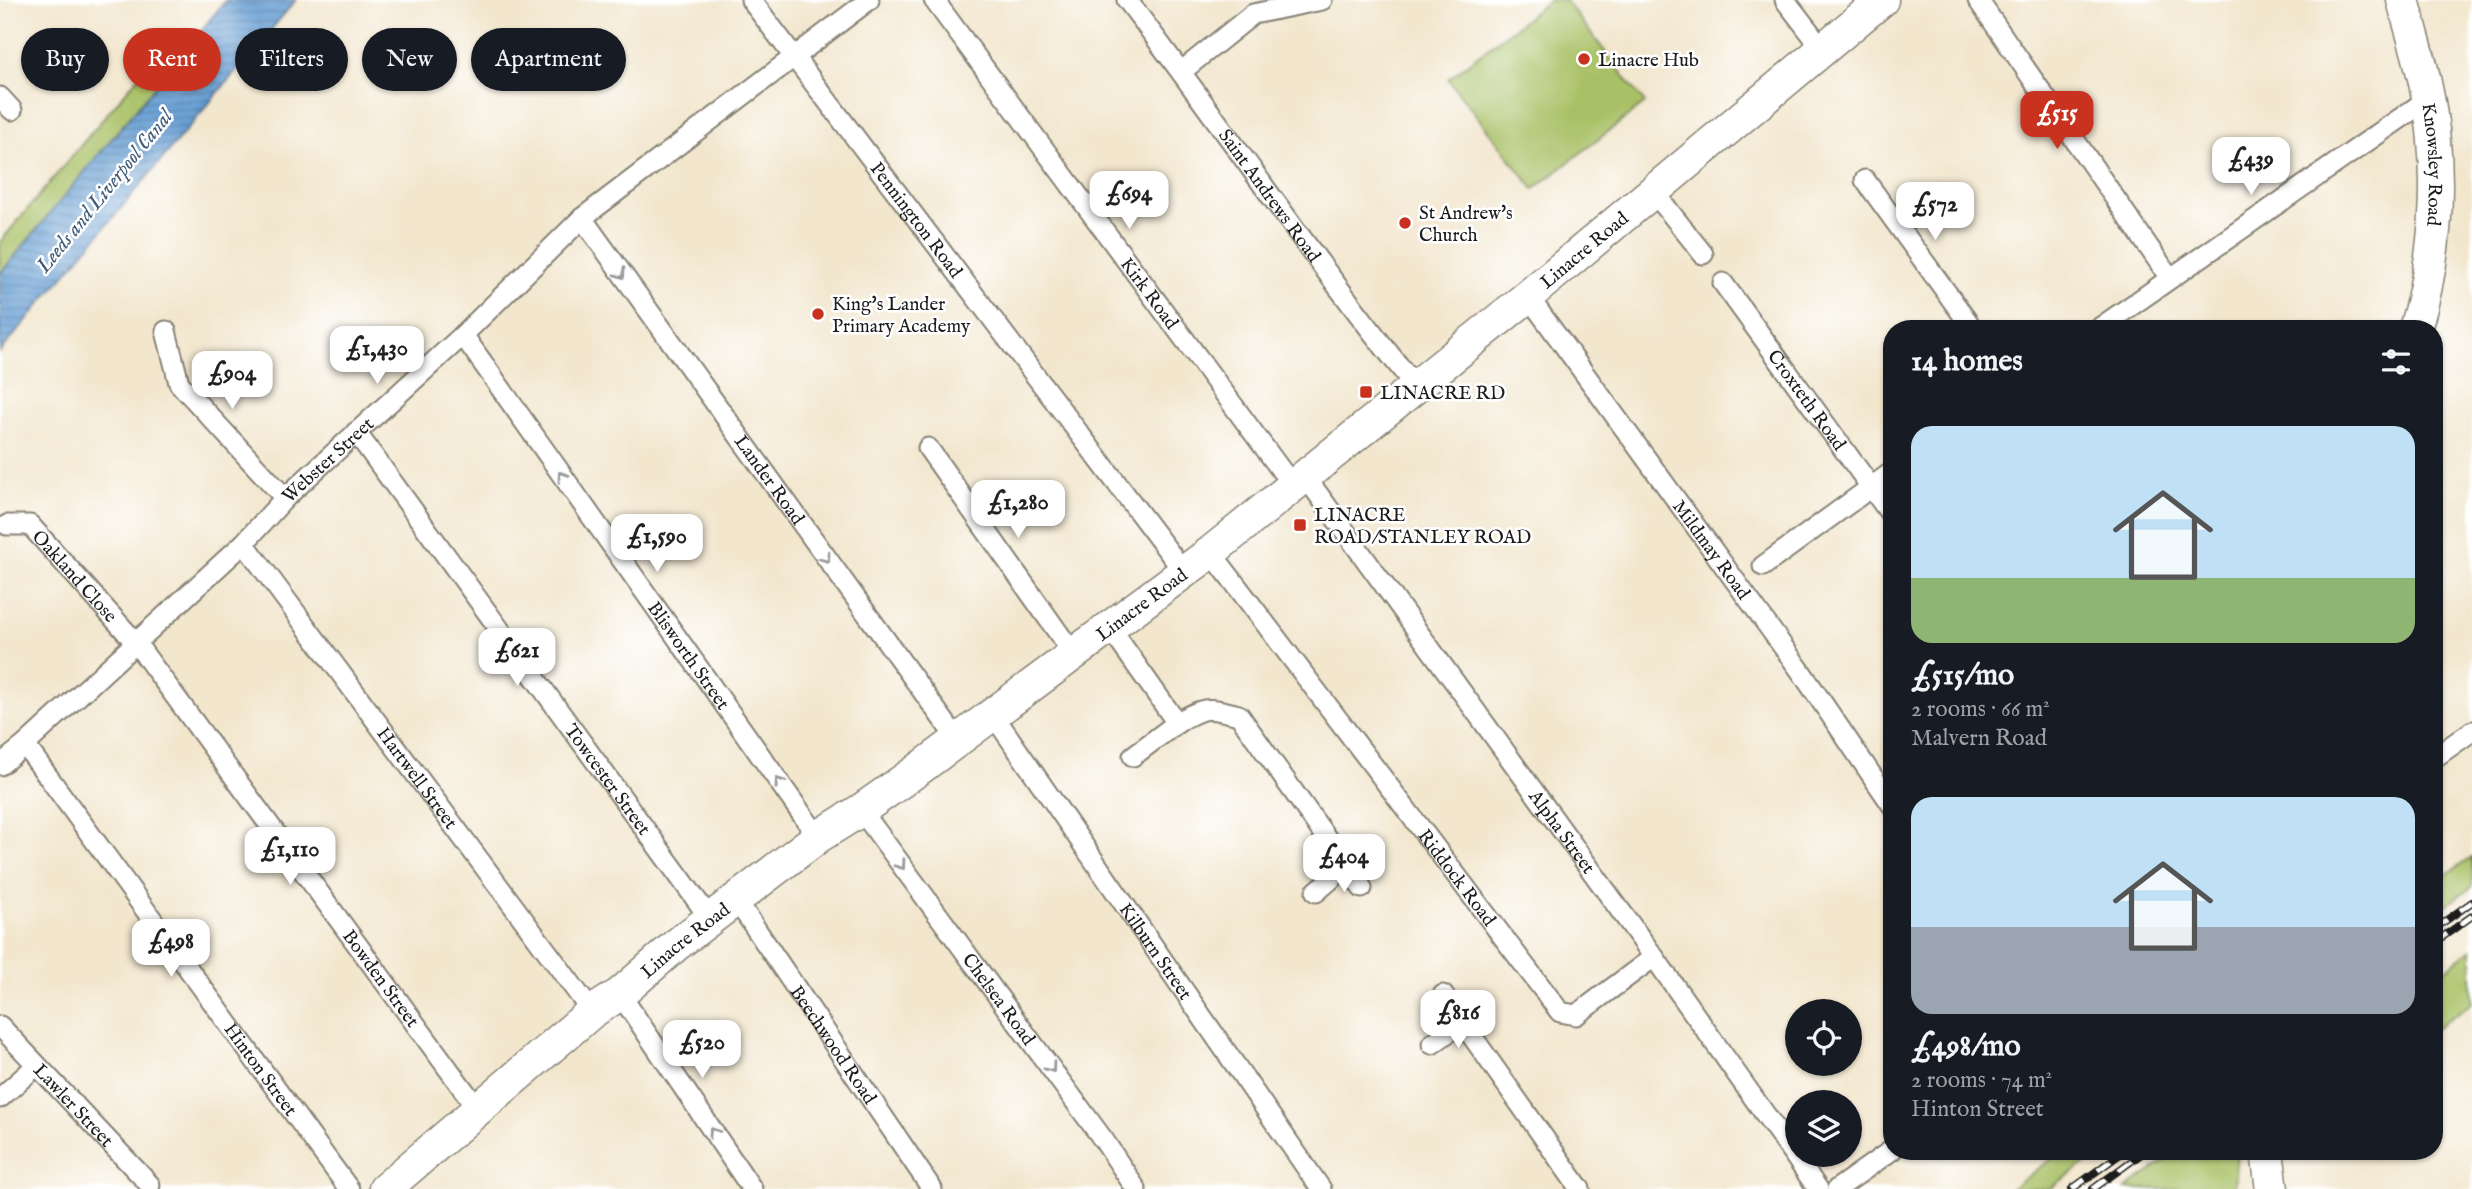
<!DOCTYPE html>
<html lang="en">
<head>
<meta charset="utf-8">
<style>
  :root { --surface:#171b24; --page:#20242c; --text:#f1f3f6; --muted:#9ea1a6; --accent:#c8321e }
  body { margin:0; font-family:"IM FELL English",serif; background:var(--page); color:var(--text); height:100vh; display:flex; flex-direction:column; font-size:26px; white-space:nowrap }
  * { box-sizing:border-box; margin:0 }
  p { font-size:23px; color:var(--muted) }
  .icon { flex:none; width:38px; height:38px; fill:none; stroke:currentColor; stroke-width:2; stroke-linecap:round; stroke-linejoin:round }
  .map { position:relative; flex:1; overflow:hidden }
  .drawer { position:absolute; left:1883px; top:320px; width:560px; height:840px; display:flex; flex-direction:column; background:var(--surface); border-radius:28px; box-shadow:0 2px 5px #0004 }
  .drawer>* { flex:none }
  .hud { position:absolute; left:21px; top:28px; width:665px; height:63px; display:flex; gap:14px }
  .fabs { position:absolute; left:1785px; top:999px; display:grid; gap:14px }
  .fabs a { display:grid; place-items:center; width:77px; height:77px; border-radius:50%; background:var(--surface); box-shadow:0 2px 5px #0004; font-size:35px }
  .price { position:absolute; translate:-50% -60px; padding:0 16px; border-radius:14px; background:#fff; color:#222; font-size:23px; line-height:46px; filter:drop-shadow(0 2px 4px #0008) }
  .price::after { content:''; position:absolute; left:50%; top:42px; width:21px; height:16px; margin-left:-10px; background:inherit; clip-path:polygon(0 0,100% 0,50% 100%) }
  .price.current { background:var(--accent); color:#fff }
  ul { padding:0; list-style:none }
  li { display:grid; align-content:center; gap:14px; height:371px; padding:0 28px }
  li span { display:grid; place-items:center; height:217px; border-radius:21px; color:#555 }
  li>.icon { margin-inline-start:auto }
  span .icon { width:126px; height:126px; fill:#fffc; stroke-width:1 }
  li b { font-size:30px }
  h2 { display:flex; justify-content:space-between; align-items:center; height:84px; padding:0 28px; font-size:30px }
  .pill { padding:0 24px; border-radius:32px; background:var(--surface); box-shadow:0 2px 5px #0004; font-size:24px; line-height:63px }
  .pill.current { background:var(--accent); color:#fff }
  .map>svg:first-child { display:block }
</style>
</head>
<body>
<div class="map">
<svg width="2472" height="1189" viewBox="0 0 2472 1189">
  <defs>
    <pattern id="water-rules" width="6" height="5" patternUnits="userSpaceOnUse" patternTransform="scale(1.75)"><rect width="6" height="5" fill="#659dd3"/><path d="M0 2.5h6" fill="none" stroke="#527faa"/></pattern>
  </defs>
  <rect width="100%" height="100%" fill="#fff"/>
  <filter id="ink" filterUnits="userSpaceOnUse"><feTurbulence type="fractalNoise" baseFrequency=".0143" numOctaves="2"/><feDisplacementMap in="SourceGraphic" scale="14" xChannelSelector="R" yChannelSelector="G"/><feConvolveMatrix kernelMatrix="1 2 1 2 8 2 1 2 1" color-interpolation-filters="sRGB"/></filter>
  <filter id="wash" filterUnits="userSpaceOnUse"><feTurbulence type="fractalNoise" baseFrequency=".00686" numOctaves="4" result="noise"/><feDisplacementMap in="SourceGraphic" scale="28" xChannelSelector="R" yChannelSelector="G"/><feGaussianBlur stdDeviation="1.57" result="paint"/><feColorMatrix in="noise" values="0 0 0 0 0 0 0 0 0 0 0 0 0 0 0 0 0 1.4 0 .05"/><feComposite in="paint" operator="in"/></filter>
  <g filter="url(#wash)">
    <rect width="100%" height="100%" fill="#f2e6cd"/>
    <g fill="#a9c166" stroke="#626e41" stroke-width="2">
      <polygon points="1550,0 1565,0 1645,103 1534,189 1448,79"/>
      <polygon points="169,40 186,49 0,274 0,242"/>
      <polygon points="2472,857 2472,887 2434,914 2434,883"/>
      <polygon points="2472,949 2472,1003 2434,1029 2434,978"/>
      <polygon points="2061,1152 2102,1152 2049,1189 2010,1189"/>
      <polygon points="2178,1152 2237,1152 2234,1189 2126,1189"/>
    </g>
    <polygon fill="url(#water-rules)" stroke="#405c78" stroke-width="2" points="226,0 296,0 0,352 0,274"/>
  </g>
  <g filter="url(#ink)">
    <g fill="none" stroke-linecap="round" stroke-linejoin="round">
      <g stroke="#878174" stroke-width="23">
        <g id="street">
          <path id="s1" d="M751,0L1184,572"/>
          <path id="s2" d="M934,0L1292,485"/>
          <path id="s3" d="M1127,0C1225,128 1314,262 1416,387"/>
          <polyline points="1785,0 1822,48"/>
          <polyline points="1978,0 2170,278"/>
          <polyline points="1182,71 1253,14 1322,0"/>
          <polyline points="0,97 12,110"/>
          <polyline points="1865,180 1973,329"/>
          <polyline points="1653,191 1703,254"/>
          <path id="s4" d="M582,218L957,739"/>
          <path id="s5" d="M1723,283L1892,516"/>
          <path id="s6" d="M1528,296L1800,670L1892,805"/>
          <polyline points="2098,329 2428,99"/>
          <polyline points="166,331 179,383 285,498"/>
          <path id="s7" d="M463,335L818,837"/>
          <path id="s8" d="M356,432L711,920"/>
          <polyline points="928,448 1074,655"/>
          <path id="s9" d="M1305,476L1654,957L1818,1189"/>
          <path id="s10" d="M7,525H30L136,643L477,1108"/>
          <path id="s11" d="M244,543L592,1012"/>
          <path id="s12" d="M1211,552L1560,1012L1576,1015L1654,957"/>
          <polyline points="1763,566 1892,472"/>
          <path d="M1110,628L1177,723C1203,706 1209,707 1239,715L1362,888"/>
          <path id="s13" d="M992,713L1321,1189"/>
          <path id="s14" d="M25,745L349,1189"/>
          <polyline points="1133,756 1177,723"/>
          <polyline points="2434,758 2472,731"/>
          <path id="s15" d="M0,765L25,745L244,543L285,498L463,335L582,218L869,0"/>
          <path id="s16" d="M861,810L1105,1142L1136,1189"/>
          <polyline points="1316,892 1346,866"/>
          <path id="s17" d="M737,901L932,1189"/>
          <polyline points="620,994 752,1189"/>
          <polyline points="1443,995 1580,1189"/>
          <path id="s18" d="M0,1026L150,1185"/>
          <polyline points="1432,1044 1461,1023"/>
          <polyline points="0,1098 36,1066"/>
          <polyline points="1837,1189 1892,1150"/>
        </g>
      </g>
      <g stroke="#878174" stroke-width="35">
        <g id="primary">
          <path id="s19" d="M2403,0C2410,26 2418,52 2424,78C2443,158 2439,251 2415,329"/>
          <polyline points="2267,1152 2272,1189"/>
          <path id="s20" d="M385,1189L592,1012L620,994L676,945L818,837L861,810L915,772L1211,552L1528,296L1882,0"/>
        </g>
      </g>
      <use href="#street" stroke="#fff" stroke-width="19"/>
      <use href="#primary" stroke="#fff" stroke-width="32"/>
      <g stroke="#1c1c1c" stroke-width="8">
        <g id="rail">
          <polyline points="2434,929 2472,902"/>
          <polyline points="2434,943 2472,916"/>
          <polyline points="2072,1189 2123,1152"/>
          <polyline points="2093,1189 2144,1152"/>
        </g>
      </g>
      <use href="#rail" stroke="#fff" stroke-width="5" stroke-dasharray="16" stroke-linecap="butt"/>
    </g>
    <defs><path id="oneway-chevron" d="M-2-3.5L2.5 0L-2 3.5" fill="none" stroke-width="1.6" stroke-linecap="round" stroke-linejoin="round" transform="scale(1.75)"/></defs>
    <g stroke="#999">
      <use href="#oneway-chevron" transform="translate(621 274) rotate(54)"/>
      <use href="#oneway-chevron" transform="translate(562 476) rotate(-125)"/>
      <use href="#oneway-chevron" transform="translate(826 558) rotate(54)"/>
      <use href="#oneway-chevron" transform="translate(779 782) rotate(-125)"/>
      <use href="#oneway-chevron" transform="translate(901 865) rotate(54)"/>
      <use href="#oneway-chevron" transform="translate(1051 1068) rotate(54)"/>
      <use href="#oneway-chevron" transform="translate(713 1132) rotate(-124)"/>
    </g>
  </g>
  <g fill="#c8321e" stroke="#fff" stroke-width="2.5">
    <circle cx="1584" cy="59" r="7"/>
    <circle cx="1405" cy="223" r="7"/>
    <circle cx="818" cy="314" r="7"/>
    <rect x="1359" y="385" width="14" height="14" rx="3.5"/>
    <rect x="1293" y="518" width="14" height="14" rx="3.5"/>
  </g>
  <g text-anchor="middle" stroke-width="5" stroke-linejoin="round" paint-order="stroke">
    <g font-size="19" fill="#1c1c1c" stroke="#fff" text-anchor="start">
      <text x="1598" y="66">Linacre Hub</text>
      <text x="1419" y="219">St Andrew's<tspan x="1419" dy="22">Church</tspan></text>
      <text x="832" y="310">King's Lander<tspan x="832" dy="22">Primary Academy</tspan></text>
      <text x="1380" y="399">LINACRE RD</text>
      <text x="1314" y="521">LINACRE<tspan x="1314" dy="22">ROAD/STANLEY ROAD</tspan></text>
    </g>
    <g font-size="19" fill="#1c1c1c" stroke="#fff">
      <text dy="7" stroke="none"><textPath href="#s19" startOffset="168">Knowsley Road</textPath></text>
      <text dy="7" stroke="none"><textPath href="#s3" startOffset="242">Saint Andrews Road</textPath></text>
      <text dy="7" stroke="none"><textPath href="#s1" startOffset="275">Pennington Road</textPath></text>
      <text dy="7" stroke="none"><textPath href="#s20" startOffset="1524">Linacre Road</textPath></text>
      <text dy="7" stroke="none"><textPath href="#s2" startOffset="364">Kirk Road</textPath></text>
      <text dy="7" stroke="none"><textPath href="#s5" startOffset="144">Croxteth Road</textPath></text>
      <text dy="7" stroke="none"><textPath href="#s15" startOffset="448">Webster Street</textPath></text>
      <text dy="7" stroke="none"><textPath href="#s4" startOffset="322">Lander Road</textPath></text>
      <text dy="7" stroke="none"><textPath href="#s6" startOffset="313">Mildmay Road</textPath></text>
      <text dy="7" stroke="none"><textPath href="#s10" startOffset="91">Oakland Close</textPath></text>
      <text dy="7" stroke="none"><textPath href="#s20" startOffset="957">Linacre Road</textPath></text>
      <text dy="7" stroke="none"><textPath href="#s7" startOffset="392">Blisworth Street</textPath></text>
      <text dy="7" stroke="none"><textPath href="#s11" startOffset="292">Hartwell Street</textPath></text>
      <text dy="7" stroke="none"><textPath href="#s8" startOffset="429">Towcester Street</textPath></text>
      <text dy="7" stroke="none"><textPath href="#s9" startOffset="439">Alpha Street</textPath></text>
      <text dy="7" stroke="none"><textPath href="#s12" startOffset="408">Riddock Road</textPath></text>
      <text dy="7" stroke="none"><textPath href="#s20" startOffset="390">Linacre Road</textPath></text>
      <text dy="7" stroke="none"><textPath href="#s13" startOffset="289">Kilburn Street</textPath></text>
      <text dy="7" stroke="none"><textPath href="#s10" startOffset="597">Bowden Street</textPath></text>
      <text dy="7" stroke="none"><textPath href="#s16" startOffset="234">Chelsea Road</textPath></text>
      <text dy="7" stroke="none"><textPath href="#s17" startOffset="173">Beechwood Road</textPath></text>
      <text dy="7" stroke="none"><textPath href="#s14" startOffset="401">Hinton Street</textPath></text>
      <text dy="7" stroke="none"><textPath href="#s18" startOffset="108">Lawler Street</textPath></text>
    </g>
    <g font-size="21" font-style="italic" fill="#405c78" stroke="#fff">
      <text transform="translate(104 191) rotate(-51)" y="7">Leeds and Liverpool Canal</text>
    </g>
  </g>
</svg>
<div class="fabs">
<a><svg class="icon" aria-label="locate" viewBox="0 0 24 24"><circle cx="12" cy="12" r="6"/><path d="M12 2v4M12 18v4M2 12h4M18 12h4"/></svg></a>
<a><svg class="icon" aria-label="layers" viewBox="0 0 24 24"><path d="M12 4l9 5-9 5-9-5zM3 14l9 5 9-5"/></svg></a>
</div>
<b class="price current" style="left:2057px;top:151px">£515</b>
<b class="price" style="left:2251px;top:197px">£439</b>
<b class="price" style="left:1129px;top:231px">£694</b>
<b class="price" style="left:1935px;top:242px">£572</b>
<b class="price" style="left:377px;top:386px">£1,430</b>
<b class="price" style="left:232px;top:411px">£904</b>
<b class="price" style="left:1018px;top:540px">£1,280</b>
<b class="price" style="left:657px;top:574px">£1,590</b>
<b class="price" style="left:517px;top:688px">£621</b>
<b class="price" style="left:290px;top:887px">£1,110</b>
<b class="price" style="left:1344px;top:894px">£404</b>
<b class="price" style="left:171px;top:979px">£498</b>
<b class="price" style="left:1458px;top:1050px">£816</b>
<b class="price" style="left:702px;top:1080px">£520</b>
<div class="hud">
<a class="pill">Buy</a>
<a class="pill current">Rent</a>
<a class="pill">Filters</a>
<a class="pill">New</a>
<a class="pill">Apartment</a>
</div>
<section class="drawer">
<h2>14 homes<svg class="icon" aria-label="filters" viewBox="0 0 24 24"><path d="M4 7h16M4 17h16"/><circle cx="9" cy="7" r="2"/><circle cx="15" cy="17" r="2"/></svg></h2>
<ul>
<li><span style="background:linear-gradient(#bfe0f5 70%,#8fb573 0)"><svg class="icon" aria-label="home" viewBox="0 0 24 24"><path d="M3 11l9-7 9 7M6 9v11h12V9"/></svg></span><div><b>£515/mo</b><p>2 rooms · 66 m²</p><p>Malvern Road</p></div></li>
<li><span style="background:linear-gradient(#bfe0f5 60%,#9aa5b1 0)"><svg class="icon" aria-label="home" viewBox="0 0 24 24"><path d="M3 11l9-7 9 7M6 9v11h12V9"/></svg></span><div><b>£498/mo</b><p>2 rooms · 74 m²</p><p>Hinton Street</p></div></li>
</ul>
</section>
</div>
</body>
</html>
